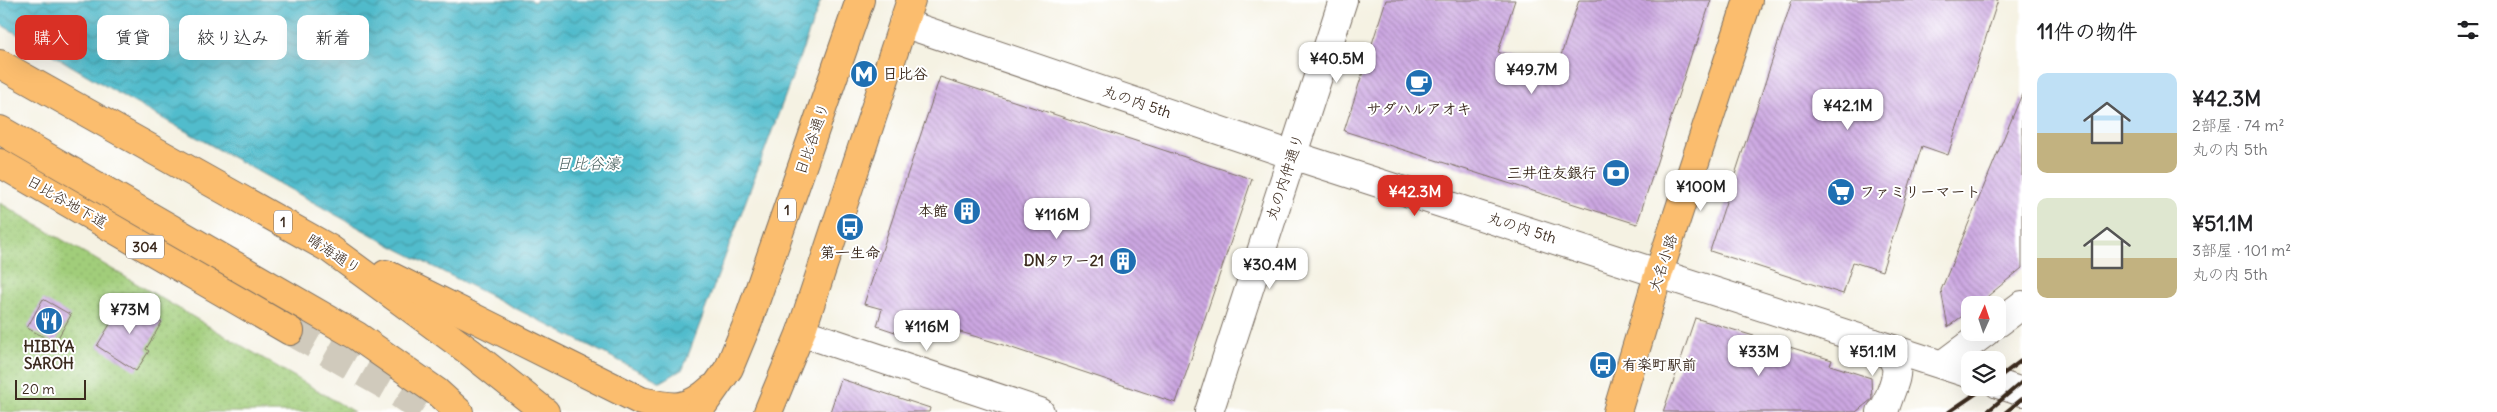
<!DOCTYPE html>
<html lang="ja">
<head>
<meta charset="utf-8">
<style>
  :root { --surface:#fff; --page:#f6f6f6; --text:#202124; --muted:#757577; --accent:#d93025 }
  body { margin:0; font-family:Delius,"Klee One",sans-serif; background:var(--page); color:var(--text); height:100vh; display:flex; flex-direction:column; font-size:19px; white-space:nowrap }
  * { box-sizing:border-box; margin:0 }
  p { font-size:16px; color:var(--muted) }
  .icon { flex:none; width:28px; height:28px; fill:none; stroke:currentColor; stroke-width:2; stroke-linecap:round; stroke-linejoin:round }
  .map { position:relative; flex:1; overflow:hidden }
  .side { display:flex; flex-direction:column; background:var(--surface); width:475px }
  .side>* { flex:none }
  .top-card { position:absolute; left:15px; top:15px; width:475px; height:45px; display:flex; gap:10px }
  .needle { width:32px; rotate:3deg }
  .buttons { position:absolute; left:1961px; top:296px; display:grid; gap:10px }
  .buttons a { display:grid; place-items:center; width:45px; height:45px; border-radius:10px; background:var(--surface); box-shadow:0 5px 20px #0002; font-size:25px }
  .scale { position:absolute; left:15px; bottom:12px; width:71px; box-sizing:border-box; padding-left:5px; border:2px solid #3b2a1e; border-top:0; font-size:14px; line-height:18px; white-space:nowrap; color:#3b2a1e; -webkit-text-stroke:4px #fff; paint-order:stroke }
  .price { position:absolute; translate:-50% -42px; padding:0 11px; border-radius:10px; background:#fff; color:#222; font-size:16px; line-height:32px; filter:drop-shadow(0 1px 2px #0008) }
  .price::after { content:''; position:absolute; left:50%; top:30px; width:15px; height:11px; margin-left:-8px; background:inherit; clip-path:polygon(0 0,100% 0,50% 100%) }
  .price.current { background:var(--accent); color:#fff }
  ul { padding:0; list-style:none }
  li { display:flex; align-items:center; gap:15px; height:125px; padding:0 15px }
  li span { display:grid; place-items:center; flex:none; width:140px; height:100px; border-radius:10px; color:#555 }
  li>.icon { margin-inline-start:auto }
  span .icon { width:60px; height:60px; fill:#fffc; stroke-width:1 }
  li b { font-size:21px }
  h2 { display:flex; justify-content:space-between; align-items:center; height:60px; padding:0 15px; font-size:21px }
  .chip { padding:0 18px; border-radius:10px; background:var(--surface); box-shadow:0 5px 20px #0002; font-size:18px; line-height:45px }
  .chip.current { background:var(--accent); color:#fff }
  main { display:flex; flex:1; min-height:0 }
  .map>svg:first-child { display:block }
</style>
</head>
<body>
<main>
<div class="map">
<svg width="2022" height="412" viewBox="0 0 2022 412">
  <defs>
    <pattern id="park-dots" width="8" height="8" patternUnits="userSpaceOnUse" patternTransform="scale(1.25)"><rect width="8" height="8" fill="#a1cd7a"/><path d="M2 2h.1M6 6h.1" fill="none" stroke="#8cb069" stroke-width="1.8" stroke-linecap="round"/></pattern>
    <pattern id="water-waves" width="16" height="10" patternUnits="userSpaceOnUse" patternTransform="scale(1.25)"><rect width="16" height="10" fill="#51bccc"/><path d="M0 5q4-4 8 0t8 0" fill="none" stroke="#4499a5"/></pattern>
    <pattern id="building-back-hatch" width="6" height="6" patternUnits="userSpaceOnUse" patternTransform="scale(1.25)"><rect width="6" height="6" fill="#cca7e2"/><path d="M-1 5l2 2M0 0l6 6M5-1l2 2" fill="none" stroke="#a788b7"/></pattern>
  </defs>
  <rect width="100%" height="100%" fill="#fff"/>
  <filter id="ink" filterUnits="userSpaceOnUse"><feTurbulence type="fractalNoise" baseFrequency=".02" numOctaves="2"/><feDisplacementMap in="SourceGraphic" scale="10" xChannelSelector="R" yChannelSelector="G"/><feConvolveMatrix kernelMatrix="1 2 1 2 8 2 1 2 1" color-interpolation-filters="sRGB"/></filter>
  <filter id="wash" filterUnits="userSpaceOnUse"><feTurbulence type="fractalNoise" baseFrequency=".0096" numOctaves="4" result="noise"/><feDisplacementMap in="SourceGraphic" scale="20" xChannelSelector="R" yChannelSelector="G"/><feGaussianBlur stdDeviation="1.12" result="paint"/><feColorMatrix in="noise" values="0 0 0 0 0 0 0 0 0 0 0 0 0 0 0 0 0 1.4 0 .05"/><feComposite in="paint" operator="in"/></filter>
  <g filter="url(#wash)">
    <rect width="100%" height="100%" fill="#f5f2e3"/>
    <polygon fill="url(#park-dots)" stroke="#6e7c4c" points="0,203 354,412 0,412"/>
    <polygon fill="url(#water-waves)" stroke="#467375" points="0,0 531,0 534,2 536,0 821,0 683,369 661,382 390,245 126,98 0,24"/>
    <g id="blocks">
      <g fill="url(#building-back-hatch)">
        <polygon points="1386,0 1515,0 1498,52 1556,71 1579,0 1711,0 1696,46 1694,46 1637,224 1344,131"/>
        <polygon points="1792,0 1998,0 1948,155 1922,146 1882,271 1853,262 1843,294 1710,251"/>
        <polygon points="940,77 1252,179 1176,403 994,342 913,318 907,336 877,326 882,309 864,304"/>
        <polygon points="2022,94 2022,268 1977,305 1970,305 1970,310 1948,327 1941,290"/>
        <polygon points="43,299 71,315 55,343 27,328"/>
        <polygon points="125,299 162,322 146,349 149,351 136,371 97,346"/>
        <polygon points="1695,318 1832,360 1830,365 1871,378 1872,399 1856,412 1663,412"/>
        <polygon points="841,379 930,408 929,412 830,412"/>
      </g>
    </g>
  </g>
  <g filter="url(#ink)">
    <use href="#blocks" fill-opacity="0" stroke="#7c7063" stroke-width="1"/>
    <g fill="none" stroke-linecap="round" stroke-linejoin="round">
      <polyline stroke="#d0cabc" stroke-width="28" stroke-dasharray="28 14" stroke-linecap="butt" points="290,331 393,390 425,412"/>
      <g stroke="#7c7063" stroke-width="30">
        <g id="minor">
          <polyline points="903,23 1292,155 1970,374"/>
          <polyline points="1998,323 2022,305"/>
          <polyline points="801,332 1040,412"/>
          <path d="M1874,343C1909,365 1895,376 1885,409L1881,412"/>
          <polyline points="1943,364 1986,332"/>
          <polyline points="1998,384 2022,392"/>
          <polyline points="1209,412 1343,0"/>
        </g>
      </g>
      <g stroke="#7c7063" stroke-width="30">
        <g id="major">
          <polyline points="0,163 290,331"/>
          <polyline points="1617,412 1659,272 1748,0"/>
        </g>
      </g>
      <g stroke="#7c7063" stroke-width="30">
        <g id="highway">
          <polyline points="0,64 330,249 470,352 545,412"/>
          <polyline points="0,130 357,336 437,392 459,412"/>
          <path d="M386,274L641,401C673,408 686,412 711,389"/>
          <polyline points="698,412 729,368 748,322 860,0"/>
          <polyline points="768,412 801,332 911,0"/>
        </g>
      </g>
      <use href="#minor" stroke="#fff" stroke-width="28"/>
      <use href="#major" stroke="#fbbd6e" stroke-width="28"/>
      <use href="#highway" stroke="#fbbd6e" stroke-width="28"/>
      <g stroke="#3b2a1e" stroke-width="4">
        <polyline points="1998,378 2022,360"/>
        <polyline points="1949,412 1984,388"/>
        <polyline points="1987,412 2022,382"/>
        <polyline points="2006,412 2022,399"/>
      </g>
    </g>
  </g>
  <defs>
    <g id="metro-disc" transform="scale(1.4375)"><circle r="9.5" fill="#1f6fb2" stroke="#fff"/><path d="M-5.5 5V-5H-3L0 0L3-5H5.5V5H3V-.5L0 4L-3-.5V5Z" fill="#fff"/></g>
    <g id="cafe-disc" transform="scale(1.4375)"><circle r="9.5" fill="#1f6fb2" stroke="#fff"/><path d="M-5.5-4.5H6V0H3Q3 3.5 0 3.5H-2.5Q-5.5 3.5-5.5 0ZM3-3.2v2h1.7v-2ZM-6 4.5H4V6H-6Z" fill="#fff"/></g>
    <g id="bank-disc" transform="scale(1.4375)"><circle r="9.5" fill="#1f6fb2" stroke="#fff"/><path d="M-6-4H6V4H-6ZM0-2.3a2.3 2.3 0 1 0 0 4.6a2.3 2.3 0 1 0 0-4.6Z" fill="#fff"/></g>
    <g id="supermarket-disc" transform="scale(1.4375)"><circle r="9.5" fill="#1f6fb2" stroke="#fff"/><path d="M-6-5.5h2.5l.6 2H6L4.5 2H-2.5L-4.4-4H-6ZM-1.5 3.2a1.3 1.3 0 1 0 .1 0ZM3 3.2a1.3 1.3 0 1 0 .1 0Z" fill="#fff"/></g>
    <g id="building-disc" transform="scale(1.4375)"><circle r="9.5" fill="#1f6fb2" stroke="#fff"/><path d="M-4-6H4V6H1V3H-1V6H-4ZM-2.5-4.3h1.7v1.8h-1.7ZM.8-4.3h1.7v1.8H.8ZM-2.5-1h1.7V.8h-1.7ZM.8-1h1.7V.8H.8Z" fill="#fff"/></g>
    <g id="bus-disc" transform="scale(1.4375)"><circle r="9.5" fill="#1f6fb2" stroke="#fff"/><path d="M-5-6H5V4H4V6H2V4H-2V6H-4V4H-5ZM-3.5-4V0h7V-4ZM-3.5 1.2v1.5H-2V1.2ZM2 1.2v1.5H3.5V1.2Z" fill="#fff"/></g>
    <g id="restaurant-disc" transform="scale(1.4375)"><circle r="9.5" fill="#1f6fb2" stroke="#fff"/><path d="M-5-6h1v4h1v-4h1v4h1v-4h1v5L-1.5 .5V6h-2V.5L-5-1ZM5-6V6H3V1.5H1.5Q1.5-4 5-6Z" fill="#fff"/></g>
  </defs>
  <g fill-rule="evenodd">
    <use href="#metro-disc" x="864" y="74"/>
    <use href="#cafe-disc" x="1419" y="83"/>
    <use href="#bank-disc" x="1616" y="173"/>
    <use href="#supermarket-disc" x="1841" y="192"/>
    <use href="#building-disc" x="967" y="211"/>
    <use href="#bus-disc" x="850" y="227"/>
    <use href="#building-disc" x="1123" y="261"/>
    <use href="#restaurant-disc" x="49" y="321"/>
    <use href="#bus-disc" x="1603" y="365"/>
  </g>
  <g text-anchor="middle" stroke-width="4" stroke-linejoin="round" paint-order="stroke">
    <g fill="#fff" stroke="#766a62" stroke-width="1">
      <rect x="778" y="198.5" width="18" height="23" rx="4"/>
      <rect x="274" y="210.5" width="18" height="23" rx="4"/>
      <rect x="126" y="235.5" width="38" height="23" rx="4"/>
    </g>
    <g font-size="14" font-weight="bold" fill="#3b2a1e">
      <text x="787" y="215">1</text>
      <text x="283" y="227">1</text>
      <text x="145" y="252">304</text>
    </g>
    <g font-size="15" font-weight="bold" fill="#3b2a1e" stroke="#fff" text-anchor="start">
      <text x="883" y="79">日比谷</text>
      <text x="1419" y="114" text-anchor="middle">サダハルアオキ</text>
      <text x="1597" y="178" text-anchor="end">三井住友銀行</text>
      <text x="1860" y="197">ファミリーマート</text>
      <text x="948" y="216" text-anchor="end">本館</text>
      <text x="850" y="258" text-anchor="middle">第一生命</text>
      <text x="1104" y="266" text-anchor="end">DNタワー21</text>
      <text x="49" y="352" text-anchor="middle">HIBIYA<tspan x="49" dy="17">SAROH</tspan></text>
      <text x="1622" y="370">有楽町駅前</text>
    </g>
    <g font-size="15" fill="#3b2a1e" stroke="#fff">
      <text transform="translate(1137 102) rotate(19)" y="5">丸の内 5th</text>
      <text transform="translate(812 139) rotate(-71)" y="5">日比谷通り</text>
      <text transform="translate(1285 177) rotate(-72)" y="5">丸の内仲通り</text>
      <text transform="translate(67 202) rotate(30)" y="5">日比谷地下道</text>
      <text transform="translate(1522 228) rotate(18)" y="5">丸の内 5th</text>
      <text transform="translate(334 254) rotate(33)" y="5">晴海通り</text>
      <text transform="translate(1663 263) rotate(-72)" y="5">大名小路</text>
    </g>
    <g font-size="16" font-style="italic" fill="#435d5b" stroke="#fff">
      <text x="588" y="169">日比谷濠</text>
    </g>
  </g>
</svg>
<div class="buttons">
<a><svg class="needle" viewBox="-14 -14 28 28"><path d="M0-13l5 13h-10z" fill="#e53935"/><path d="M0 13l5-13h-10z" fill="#757577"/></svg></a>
<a><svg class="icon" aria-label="layers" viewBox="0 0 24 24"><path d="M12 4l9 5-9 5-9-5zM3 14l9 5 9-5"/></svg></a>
</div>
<div class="scale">20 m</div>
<b class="price" style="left:1337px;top:84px">¥40.5M</b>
<b class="price" style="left:1532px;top:95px">¥49.7M</b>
<b class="price" style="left:1848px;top:131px">¥42.1M</b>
<b class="price" style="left:1701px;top:212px">¥100M</b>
<b class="price current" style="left:1415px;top:217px">¥42.3M</b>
<b class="price" style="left:1057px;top:240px">¥116M</b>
<b class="price" style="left:1270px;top:290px">¥30.4M</b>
<b class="price" style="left:130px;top:335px">¥73M</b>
<b class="price" style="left:927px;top:352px">¥116M</b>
<b class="price" style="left:1759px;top:377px">¥33M</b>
<b class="price" style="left:1873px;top:377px">¥51.1M</b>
<div class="top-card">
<a class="chip current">購入</a>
<a class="chip">賃貸</a>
<a class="chip">絞り込み</a>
<a class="chip">新着</a>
</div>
</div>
<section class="side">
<h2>11件の物件<svg class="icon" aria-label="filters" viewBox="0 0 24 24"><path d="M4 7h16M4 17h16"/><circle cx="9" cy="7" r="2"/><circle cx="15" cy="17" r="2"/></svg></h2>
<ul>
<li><span style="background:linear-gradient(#bfe0f5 60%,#c2b280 0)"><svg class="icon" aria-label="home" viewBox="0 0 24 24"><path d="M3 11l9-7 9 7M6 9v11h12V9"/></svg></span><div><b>¥42.3M</b><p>2部屋 · 74 m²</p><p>丸の内 5th</p></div></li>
<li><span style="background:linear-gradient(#dfe7d0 60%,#c2b280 0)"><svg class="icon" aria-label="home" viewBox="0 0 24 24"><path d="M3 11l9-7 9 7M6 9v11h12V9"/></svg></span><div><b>¥51.1M</b><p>3部屋 · 101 m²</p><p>丸の内 5th</p></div></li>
</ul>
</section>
</main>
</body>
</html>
